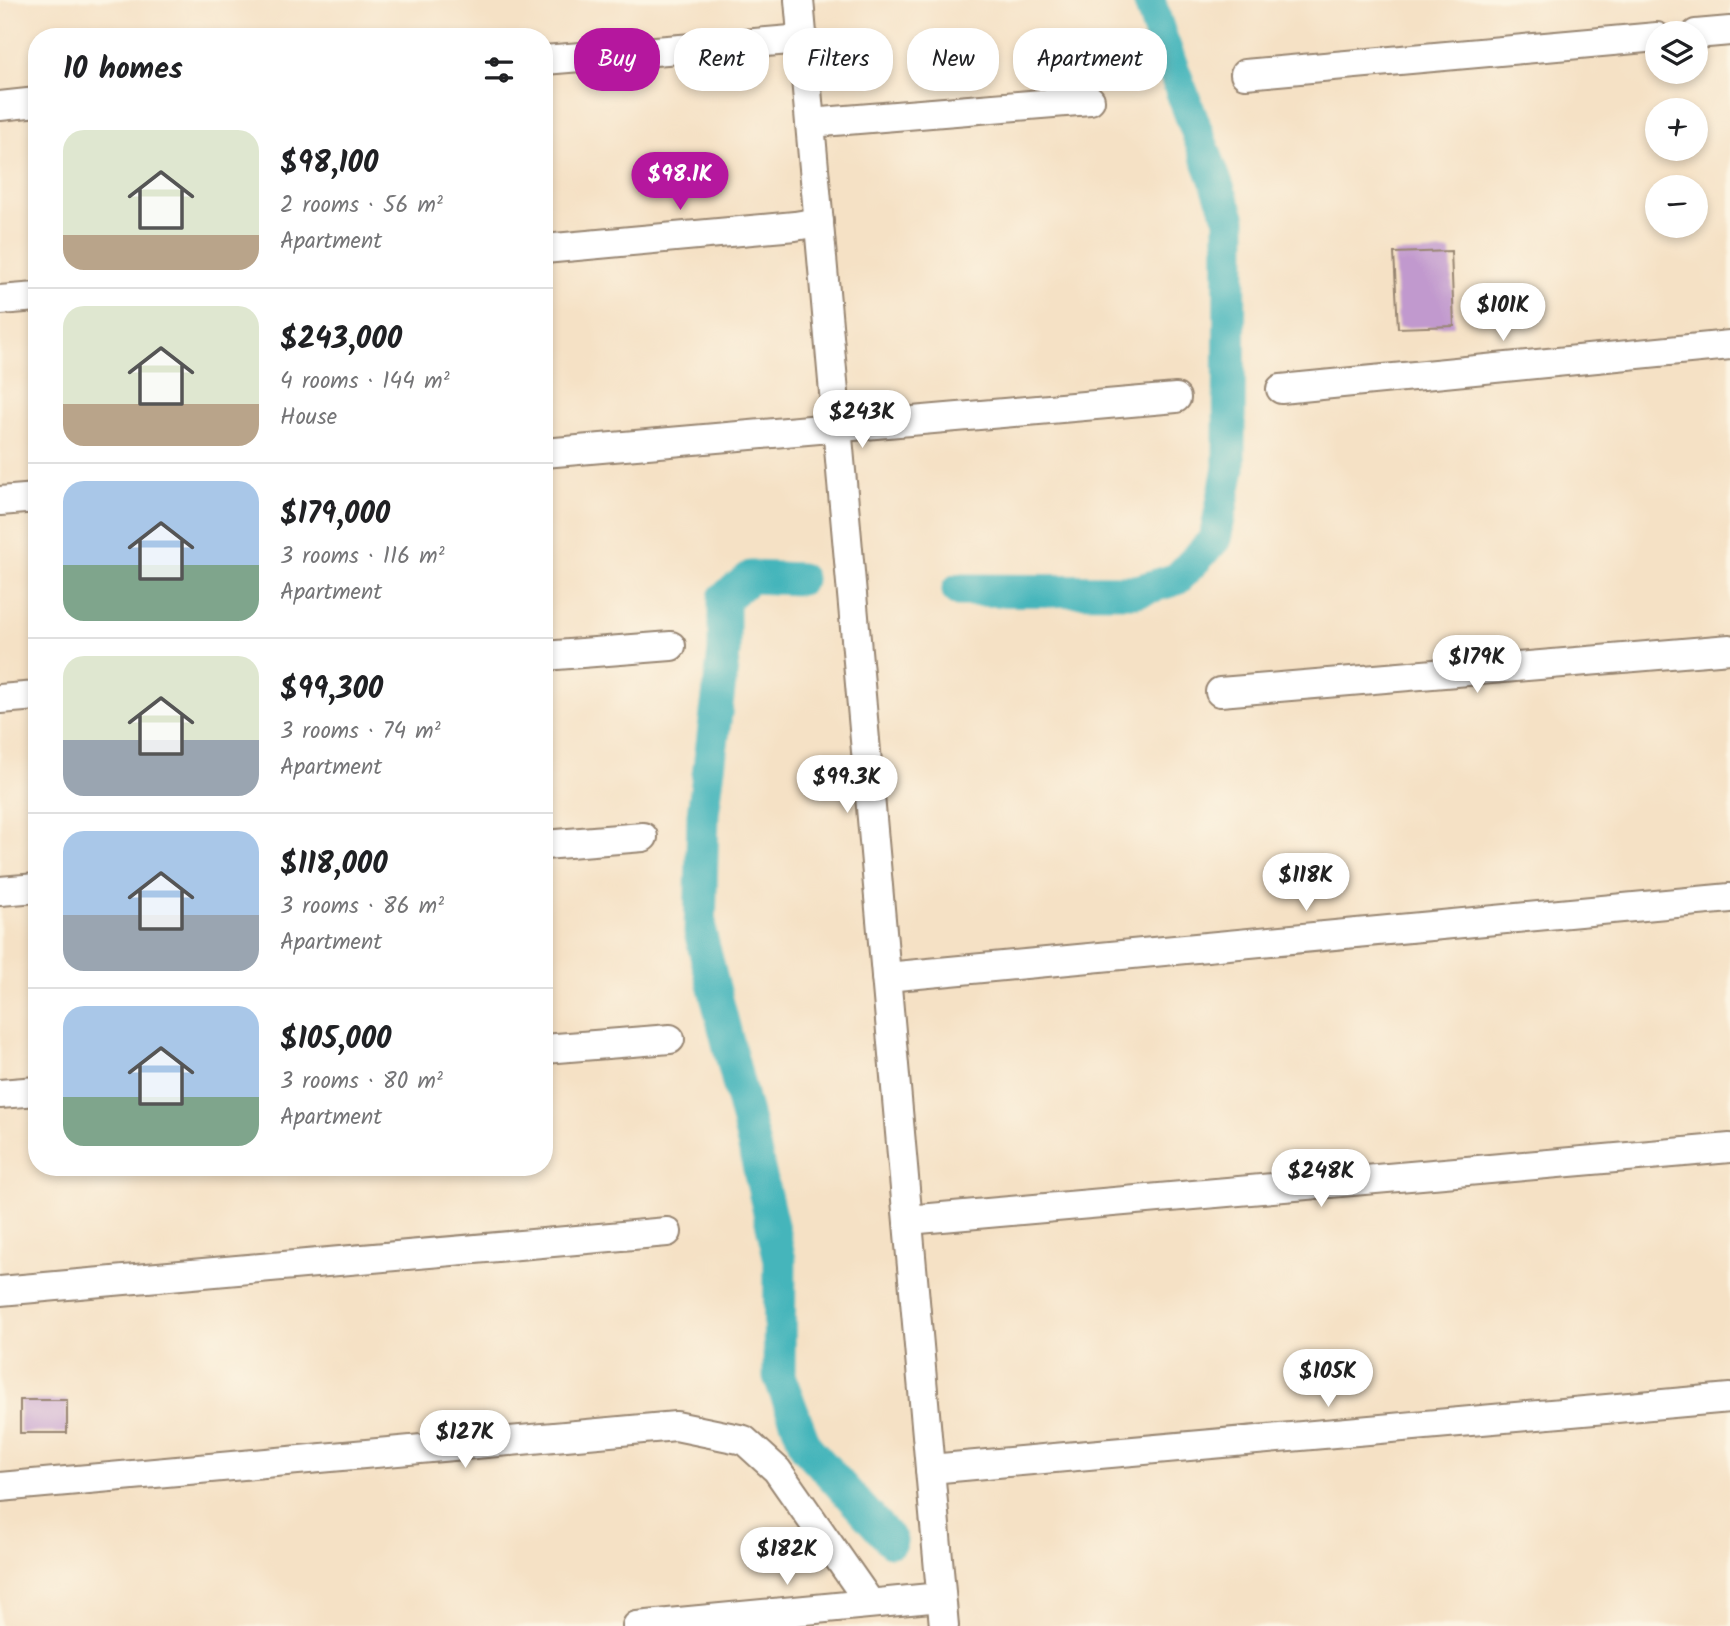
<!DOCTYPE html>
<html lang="en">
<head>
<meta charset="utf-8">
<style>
  :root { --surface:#fff; --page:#f2f2f2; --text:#202124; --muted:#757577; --line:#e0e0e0; --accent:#b5179e }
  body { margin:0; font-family:Kalam,sans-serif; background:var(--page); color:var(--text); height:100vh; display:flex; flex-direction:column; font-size:26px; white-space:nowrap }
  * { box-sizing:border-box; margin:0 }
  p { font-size:23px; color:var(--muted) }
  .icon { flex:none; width:38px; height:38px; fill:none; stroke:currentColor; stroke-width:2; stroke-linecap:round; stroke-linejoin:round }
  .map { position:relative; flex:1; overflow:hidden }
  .side { position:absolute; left:28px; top:28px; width:525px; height:1148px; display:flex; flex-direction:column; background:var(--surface); border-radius:28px; box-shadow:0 4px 10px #0003 }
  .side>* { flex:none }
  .guide { position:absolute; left:574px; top:28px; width:665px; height:63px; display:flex; gap:14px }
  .controls { position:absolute; left:1645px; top:21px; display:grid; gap:14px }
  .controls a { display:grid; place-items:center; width:63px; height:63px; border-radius:50%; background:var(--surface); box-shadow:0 4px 10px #0003; font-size:35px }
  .price { position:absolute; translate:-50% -60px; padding:0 16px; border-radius:24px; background:#fff; color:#222; font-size:23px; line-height:46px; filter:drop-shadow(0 2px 4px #0008) }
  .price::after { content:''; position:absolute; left:50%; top:42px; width:21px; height:16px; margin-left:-10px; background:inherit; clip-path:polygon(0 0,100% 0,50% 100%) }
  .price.on { background:var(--accent); color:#fff }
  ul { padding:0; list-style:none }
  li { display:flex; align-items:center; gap:21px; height:175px; padding:0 35px }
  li+li { border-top:2px solid var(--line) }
  li span { display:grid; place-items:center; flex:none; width:196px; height:140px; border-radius:21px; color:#555 }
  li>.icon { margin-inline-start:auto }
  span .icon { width:84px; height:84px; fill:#fffc; stroke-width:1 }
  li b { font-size:30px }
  h2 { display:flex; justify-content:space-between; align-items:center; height:84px; padding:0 35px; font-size:30px }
  .pill { padding:0 24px; border-radius:28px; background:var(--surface); box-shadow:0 4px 10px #0003; font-size:24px; line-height:63px }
  .pill.on { background:var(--accent); color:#fff }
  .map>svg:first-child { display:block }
</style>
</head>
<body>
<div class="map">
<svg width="1730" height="1626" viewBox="0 0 1730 1626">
  <rect width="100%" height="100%" fill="#fcf5e5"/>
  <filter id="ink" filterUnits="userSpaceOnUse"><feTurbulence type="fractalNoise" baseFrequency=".0143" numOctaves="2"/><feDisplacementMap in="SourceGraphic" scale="14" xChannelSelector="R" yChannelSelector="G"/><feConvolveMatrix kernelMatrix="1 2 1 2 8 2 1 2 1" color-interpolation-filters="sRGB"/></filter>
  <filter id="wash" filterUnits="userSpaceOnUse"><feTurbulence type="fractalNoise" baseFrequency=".00686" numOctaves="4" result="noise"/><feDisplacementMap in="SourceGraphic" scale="28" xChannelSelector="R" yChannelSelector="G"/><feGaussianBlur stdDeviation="1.57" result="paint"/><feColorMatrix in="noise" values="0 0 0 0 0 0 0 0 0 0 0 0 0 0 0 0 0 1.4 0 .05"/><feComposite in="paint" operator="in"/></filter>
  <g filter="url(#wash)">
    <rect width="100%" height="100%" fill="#f5e1c5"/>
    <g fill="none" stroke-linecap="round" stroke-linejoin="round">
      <g stroke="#45b5bb" stroke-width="33">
        <polyline points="800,579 751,577 724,598 724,651 703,814 700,932 750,1130 780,1260 779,1376 806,1447 891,1541"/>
        <polyline points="958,590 1137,591 1177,579 1215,539 1229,468 1230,219 1161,37 1149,0"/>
      </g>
    </g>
    <g id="blocks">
      <g fill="#c199ce">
        <polygon points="1451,251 1454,326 1398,328 1394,253"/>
        <rect x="20" y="1400" width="47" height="33"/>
      </g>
    </g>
  </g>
  <g filter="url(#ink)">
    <use href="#blocks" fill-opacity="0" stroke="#988672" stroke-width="2"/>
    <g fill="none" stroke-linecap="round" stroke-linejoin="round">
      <g stroke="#988672" stroke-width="32">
        <g id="street">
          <polyline points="799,0 944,1626"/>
          <polyline points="1696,34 1730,31"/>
          <polyline points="544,60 803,39"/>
          <polyline points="1245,74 1657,37"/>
          <polyline points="0,106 37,102"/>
          <polyline points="810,123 1090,100"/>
          <polyline points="544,249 795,226 819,222"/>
          <polyline points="0,300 37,297"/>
          <polyline points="1281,389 1730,345"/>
          <polyline points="544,453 1176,398"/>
          <polyline points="0,501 37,498"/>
          <polyline points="544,656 671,646"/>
          <polyline points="1220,692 1730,649"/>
          <polyline points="0,699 37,696"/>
          <polyline points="544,845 643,837"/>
          <polyline points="0,891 37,888"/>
          <polyline points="886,977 1730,898"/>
          <polyline points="544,1049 670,1039"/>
          <polyline points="0,1094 37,1091"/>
          <polyline points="908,1220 1730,1148"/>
          <polyline points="0,1291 667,1232"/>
          <polyline points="930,1469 1730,1398"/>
          <polyline points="0,1487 676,1426 744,1440 777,1470 870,1603"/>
          <polyline points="637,1626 941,1597"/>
        </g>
      </g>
      <use href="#street" stroke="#fff" stroke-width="28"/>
    </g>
  </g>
</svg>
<div class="controls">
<a><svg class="icon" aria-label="layers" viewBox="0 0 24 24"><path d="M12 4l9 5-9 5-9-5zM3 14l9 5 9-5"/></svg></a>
<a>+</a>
<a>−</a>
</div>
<b class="price on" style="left:680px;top:212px">$98.1K</b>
<b class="price" style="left:1503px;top:343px">$101K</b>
<b class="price" style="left:862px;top:450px">$243K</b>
<b class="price" style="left:1477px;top:695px">$179K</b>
<b class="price" style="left:847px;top:815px">$99.3K</b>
<b class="price" style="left:1306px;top:913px">$118K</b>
<b class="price" style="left:1321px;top:1209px">$248K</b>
<b class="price" style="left:1328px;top:1409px">$105K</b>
<b class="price" style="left:465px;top:1470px">$127K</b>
<b class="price" style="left:787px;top:1587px">$182K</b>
<div class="guide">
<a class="pill on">Buy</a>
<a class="pill">Rent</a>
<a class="pill">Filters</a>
<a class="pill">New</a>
<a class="pill">Apartment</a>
</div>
<section class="side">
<h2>10 homes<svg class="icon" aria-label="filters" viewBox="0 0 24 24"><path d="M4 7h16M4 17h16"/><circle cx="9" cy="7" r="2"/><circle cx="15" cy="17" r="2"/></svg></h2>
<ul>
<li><span style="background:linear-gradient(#dfe7d0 75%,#b9a48a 0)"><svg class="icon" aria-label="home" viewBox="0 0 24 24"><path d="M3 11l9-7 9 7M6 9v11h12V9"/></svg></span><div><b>$98,100</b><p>2 rooms · 56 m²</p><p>Apartment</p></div></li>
<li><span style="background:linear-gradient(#dfe7d0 70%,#b9a48a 0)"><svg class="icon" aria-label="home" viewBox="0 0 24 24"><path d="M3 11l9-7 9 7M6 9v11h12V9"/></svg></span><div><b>$243,000</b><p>4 rooms · 144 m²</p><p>House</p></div></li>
<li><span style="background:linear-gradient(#a9c7e8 60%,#7fa58c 0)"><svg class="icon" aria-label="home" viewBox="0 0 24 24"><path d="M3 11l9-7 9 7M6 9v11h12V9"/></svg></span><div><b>$179,000</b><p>3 rooms · 116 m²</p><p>Apartment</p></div></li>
<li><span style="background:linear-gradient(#dfe7d0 60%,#9aa5b1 0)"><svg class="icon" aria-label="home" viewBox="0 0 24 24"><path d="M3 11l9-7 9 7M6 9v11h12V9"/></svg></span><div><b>$99,300</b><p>3 rooms · 74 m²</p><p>Apartment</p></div></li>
<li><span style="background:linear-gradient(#a9c7e8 60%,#9aa5b1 0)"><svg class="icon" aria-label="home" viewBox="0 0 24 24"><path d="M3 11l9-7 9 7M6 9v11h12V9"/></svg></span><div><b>$118,000</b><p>3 rooms · 86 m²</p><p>Apartment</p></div></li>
<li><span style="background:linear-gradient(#a9c7e8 65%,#7fa58c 0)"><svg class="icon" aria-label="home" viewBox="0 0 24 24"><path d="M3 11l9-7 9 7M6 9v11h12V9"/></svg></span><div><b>$105,000</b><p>3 rooms · 80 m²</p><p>Apartment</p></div></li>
</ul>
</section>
</div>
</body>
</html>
